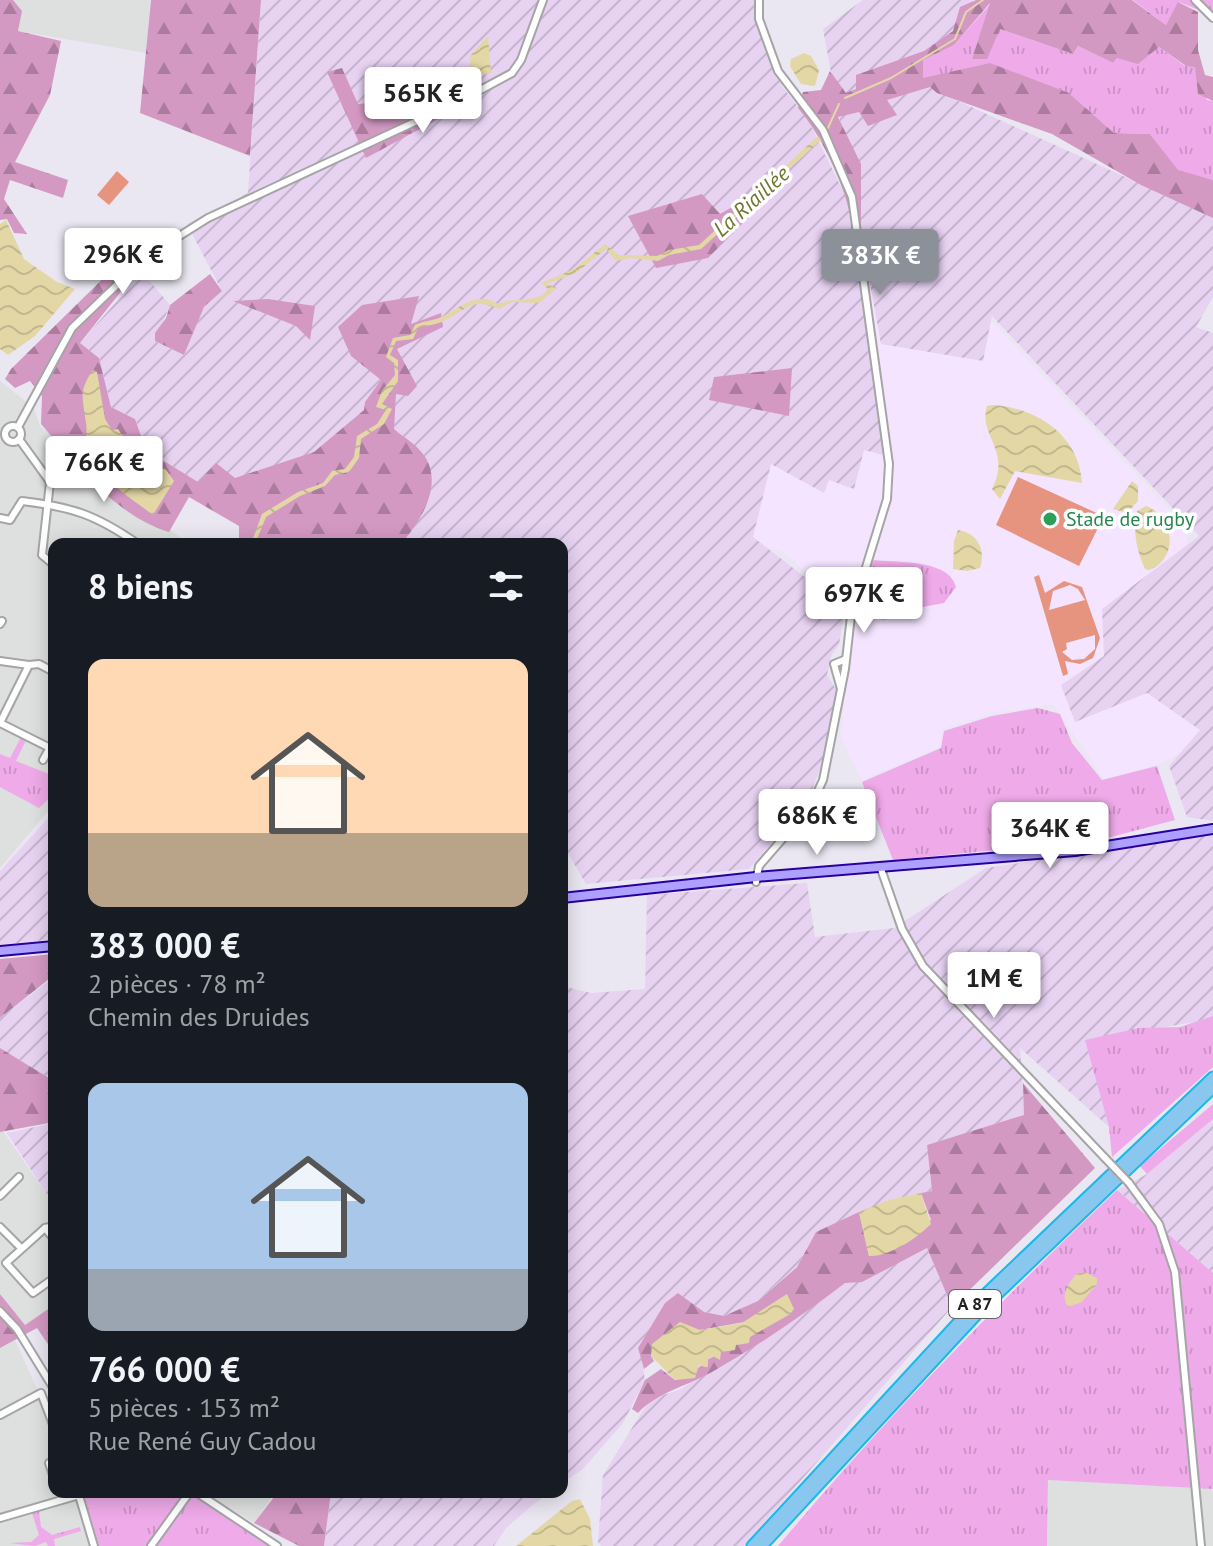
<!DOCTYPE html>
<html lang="fr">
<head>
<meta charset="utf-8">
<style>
  :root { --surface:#171b24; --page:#242831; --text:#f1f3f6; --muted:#9ea1a6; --accent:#8c9099 }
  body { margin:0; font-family:"PT Sans",sans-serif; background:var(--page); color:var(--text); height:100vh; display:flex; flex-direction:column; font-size:30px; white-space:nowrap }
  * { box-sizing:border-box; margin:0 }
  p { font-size:26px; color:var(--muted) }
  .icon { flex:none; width:44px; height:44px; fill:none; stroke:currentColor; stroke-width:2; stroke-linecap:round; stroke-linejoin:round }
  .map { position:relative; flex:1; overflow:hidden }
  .panel { position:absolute; left:48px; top:538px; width:520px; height:960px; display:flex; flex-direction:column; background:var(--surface); border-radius:16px; box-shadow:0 4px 20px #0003 }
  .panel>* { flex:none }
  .price { position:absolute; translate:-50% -68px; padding:0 18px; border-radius:8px; background:#fff; color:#222; font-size:26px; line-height:52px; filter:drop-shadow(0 2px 4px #0008) }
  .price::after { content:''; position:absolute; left:50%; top:48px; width:24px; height:18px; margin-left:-12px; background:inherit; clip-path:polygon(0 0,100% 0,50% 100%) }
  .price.current { background:var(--accent); color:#fff }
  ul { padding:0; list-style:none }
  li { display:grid; align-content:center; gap:16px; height:424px; padding:0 40px }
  li span { display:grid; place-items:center; height:248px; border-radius:16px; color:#555 }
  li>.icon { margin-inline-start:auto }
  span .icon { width:144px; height:144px; fill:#fffc; stroke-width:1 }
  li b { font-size:34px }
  h2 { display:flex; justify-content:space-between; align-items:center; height:96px; padding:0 40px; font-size:34px }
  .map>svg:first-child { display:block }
</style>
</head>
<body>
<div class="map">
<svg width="1213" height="1546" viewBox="0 0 1213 1546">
  <defs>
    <pattern id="farmland-furrows" width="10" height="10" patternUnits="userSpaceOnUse" patternTransform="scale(2)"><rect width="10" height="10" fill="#e7d2f2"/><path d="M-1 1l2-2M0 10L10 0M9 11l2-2" fill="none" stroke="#c6b4cf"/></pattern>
    <pattern id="grass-tufts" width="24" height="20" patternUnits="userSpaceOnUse" patternTransform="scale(2)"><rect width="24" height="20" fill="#efaae9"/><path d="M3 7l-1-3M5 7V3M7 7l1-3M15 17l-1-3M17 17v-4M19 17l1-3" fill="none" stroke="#cd92c8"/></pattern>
    <pattern id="forest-firs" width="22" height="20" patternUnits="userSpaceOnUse" patternTransform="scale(2)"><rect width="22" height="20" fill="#d499c3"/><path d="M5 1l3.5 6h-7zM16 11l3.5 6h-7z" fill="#ac7c9e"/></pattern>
    <pattern id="water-waves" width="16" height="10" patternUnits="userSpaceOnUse" patternTransform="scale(2)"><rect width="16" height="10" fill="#e3d7a5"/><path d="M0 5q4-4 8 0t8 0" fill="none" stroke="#c2b88e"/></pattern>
  </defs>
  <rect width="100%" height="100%" fill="#eae7f2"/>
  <g fill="#dedfdf">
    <polygon points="13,0 150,0 147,53 18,31"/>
    <polygon points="0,381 34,408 40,426 188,544 54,544 54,804 0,868"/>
    <polygon points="3,1131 54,1205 54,1305 25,1325 0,1294 0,1132"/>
    <polygon points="15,1340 54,1427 54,1492 78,1492 94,1546 0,1546 0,1348"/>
    <polygon points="1048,1480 1213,1489 1213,1546 1047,1546"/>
    <polygon points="205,1492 275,1492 254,1523"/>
  </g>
  <polygon fill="#f4e4ff" points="871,231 943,270 1188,529 1184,571 1213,736 1157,765 1104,779 1053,704 994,713 942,729 940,747 862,780 841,738 852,615 784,552 740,539 708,376 879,358 862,245"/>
  <g fill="url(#farmland-furrows)">
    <polygon points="261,0 755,0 757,27 782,86 808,120 847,199 880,411 883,455 864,450 854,489 829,480 824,493 771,464 753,537 845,608 839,645 832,654 827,675 837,691 822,764 807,803 749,869 586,884 562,843 562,544 394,544 319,458 235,478 198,483 146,450 135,419 111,407 99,358 80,343 142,272 170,305 155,341 184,355 204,307 222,291 187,224 248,193"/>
    <polygon points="863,0 973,0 934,90 1213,217 1213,297 1196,327 1213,333 1213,821 1187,817 1169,766 1200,730 1147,693 1075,722 1061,685 1104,656 1102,609 1199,536 992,316 983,361 881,344 823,29"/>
    <polygon points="54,812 54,939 0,945 0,871"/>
    <polygon points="1213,834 1213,1019 1086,1040 1109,1127 1020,1048 1025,1115 927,1145 932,1191 889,1200 816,1232 798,1265 758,1301 724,1316 704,1312 679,1294 640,1347 645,1380 623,1423 583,1469 562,1483 562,986 591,993 645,989 647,895 807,883 815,937 894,928 986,868"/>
    <polygon points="54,977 54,1081 0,1048 0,1018"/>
    <polygon points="1213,1119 1213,1273 1117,1190 1147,1174"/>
    <polygon points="54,1123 54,1205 7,1133"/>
    <polygon points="927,1248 952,1307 744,1546 601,1546 598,1542 603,1475 650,1399 679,1390 845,1283"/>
    <polygon points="331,1492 548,1492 506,1528 494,1546 324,1546"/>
  </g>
  <g fill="url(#grass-tufts)">
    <polygon points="1133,0 1213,0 1213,16 1179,2 1166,25"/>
    <polygon points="992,2 972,58 1000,29 1073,54 1078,46 1113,63 1117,58 1159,47 1185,66 1196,66 1207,100 1213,101 1213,180 1178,171 1150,134 1114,133 1069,93 923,79 923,60 954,45"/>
    <path d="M874,560C899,563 949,559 956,587L944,603L896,612L885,620L855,615L859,592Z"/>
    <polygon points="1038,708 1060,714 1072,743 1102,780 1157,766 1175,820 1100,840 893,860 862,782 941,748 944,731 992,716"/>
    <polygon points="21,737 26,740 16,761 54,776 54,794 39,808 0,787 0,754 10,758"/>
    <polygon points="1213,1016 1213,1067 1112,1157 1109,1127 1085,1040 1139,1028 1180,1027"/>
    <polygon points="1213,1104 1213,1119 1147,1174 1140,1166"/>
    <path d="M1117,1190L1213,1273V1489L1048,1480L1047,1546H778C884,1420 998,1303 1117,1190Z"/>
    <polygon points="83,1492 195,1492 278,1546 99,1546"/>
    <polygon points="39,1511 41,1527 52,1535 80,1527 81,1531 54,1539 55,1546 48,1546 46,1542 35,1546 9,1543 31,1542 39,1535 32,1513"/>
  </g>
  <g fill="url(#forest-firs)">
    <polygon points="0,0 13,0 22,11 18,31 61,41 50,95 15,162 68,180 63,198 10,180 4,199 27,234 14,233 7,219 0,220"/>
    <polygon points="151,0 261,0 250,156 140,113"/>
    <path d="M976,0H1132L1166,25L1178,2L1198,12V50L1205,75L1213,77V101L1198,94L1195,67L1186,66L1159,47L1138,64L1117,58L1113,63L1078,46L1073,54L1000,29L987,59H972L990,3L954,45L923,60V78L990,63L1069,93L1114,133L1150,134L1178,170L1213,180V218L1141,185L1052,134L937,93L930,87L887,100L897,115L868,126L859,112L838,117L861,164V226H853C845,186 824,139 798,108L803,92L821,90L830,71L846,93L856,89V75L924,51L953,31L960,7Z"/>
    <polygon points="342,68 358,104 432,98 444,116 366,158 327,72"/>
    <polygon points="702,194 720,214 743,201 754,212 708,258 656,268 628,216"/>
    <path d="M131,251L142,254L116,277L127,284L80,343L99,358L111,407L135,419L146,450L198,482L216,463L235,478L314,452L364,410L365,402L381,380L351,356L338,327L362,305L419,296L411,324L441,313L443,327L397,349L417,386L408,396L396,394L394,429C403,437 416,444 423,454C445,483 421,521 401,544H239V526L189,497L169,532C116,516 75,464 41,424L42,396L30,381L15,388L5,379L11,369Z"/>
    <polygon points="210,274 222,291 204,307 184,355 155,341 155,333 166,318 170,305"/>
    <polygon points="268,299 315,306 310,340 296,326 233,301"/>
    <polygon points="792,368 789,416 709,400 714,377"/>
    <polygon points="54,954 54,975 0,1018 0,959"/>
    <polygon points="0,1048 54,1081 54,1122 0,1132"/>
    <path d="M1023,1083L1095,1168L952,1307L927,1248L862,1282L845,1283C803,1315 758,1346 712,1372C687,1386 656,1393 638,1413L632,1409L645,1380L661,1369L675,1380L688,1377L707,1360L790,1314L700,1330L651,1356L654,1361L644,1369L638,1348L665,1303L678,1293L704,1312L724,1316L758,1301L797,1267L816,1232L859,1212L869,1256L931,1220L921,1193L932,1191L927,1145L1024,1115Z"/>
    <polygon points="0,1294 25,1325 54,1305 54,1353 37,1328 0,1348"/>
    <polygon points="278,1492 331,1492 324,1546 299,1546 254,1523"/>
  </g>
  <g fill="#e69480" fill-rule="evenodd">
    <polygon points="117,171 129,182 109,205 97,195"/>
    <polygon points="1018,477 1101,515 1101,522 1079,566 996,525"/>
    <path d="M1039,575L1045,593L1064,581L1082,587L1100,638L1093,658L1080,664L1065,661L1068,674L1063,676L1034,577ZM1070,585L1078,589L1085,600L1049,610L1053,591ZM1095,635V649L1084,659L1072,660L1062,652L1067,649L1066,643Z"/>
  </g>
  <g fill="url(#water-waves)">
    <polygon points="488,36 491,73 471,77 470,56"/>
    <polygon points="804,53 811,56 819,70 815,86 801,84 790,66 791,59"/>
    <path d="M818,136L821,140L701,249L669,255L658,261L630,258L616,261L606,249L576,273L547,284L557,288L539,303L512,302L499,309C471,297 468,309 444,321C436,325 427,325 418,328L413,339L396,341L390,355L398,360V381L382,404L392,409L384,424L361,439L359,458L349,472L335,475L325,486L300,496L266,517L255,544H251L262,514L298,492L323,483L332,471L345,469L354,457L357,436L377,424L386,410L376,407L382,391L395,375L394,363L386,357L393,338L410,335L415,325C423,321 431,321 439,318C459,310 475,289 498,304C515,296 535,304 549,290L541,283L574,269L605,244L619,255L657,256L669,250L699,245Z"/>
    <polygon points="6,220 24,259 57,282 75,289 35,336 8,355 0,349 0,224"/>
    <path d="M93,370L97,372L105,419L112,430L118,429L134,453L166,470L174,481L153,515C132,499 86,470 86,442C86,435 87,429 86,423C83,399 78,391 93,370Z"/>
    <path d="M993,405C1037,408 1079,435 1082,483L1015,471L1000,499L992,489C1012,449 978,437 987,406Z"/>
    <polygon points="1132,481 1138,486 1138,501 1127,513 1113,509"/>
    <path d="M1146,506C1174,516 1180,558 1149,570L1145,569C1137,551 1132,530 1137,511Z"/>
    <path d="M958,530C978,533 986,551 980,568L967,571L953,569L954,541Z"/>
    <path d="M921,1193L931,1224C917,1238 889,1257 869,1256L859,1212L889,1200Z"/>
    <path d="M1085,1272L1097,1278V1284L1082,1302L1068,1307C1060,1294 1068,1285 1076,1274Z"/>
    <polygon points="787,1294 794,1309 790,1314 750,1337 749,1343 736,1345 735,1350 721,1352 720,1360 713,1356 708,1359 708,1368 699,1365 695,1378 675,1380 651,1356 652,1344 680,1322 700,1330 742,1323"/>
    <polygon points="580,1499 590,1519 593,1546 516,1546 572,1501"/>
  </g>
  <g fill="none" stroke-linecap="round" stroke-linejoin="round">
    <g stroke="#e3d7a5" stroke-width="2">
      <polyline points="845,98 891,78 955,39 966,12 983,0"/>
      <polyline points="827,130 839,104"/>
    </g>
    <g stroke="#a5a5a5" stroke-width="10">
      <g id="minor">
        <polyline points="1195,0 1213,18"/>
        <circle cx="13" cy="434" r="8"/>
        <polyline points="18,427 72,328 146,257 208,218 460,101 512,73 521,60 543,0"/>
        <polyline points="19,439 50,482 42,555 54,565"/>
        <path d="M0,518L10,520L22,501C73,507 96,515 138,544"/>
        <polyline points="0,624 2,621"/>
        <polyline points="0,661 29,665 0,723"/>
        <polyline points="29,665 39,664 54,672"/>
        <polyline points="841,689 834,664 846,659"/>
        <polyline points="0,723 50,748"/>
        <polyline points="43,760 54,740"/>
        <polyline points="881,869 902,929 923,966 1105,1158"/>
        <polyline points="756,882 759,866 811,806 823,780 845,669 851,616 887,499 889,464 852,197 823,130 778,71 759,19 759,0"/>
        <polyline points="1129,1183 1159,1224 1175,1272 1201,1546"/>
        <polyline points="0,1196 19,1177"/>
        <polyline points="54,1226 45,1228 6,1263 33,1293 54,1278"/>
        <polyline points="0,1227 21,1248"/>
        <polyline points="45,1228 54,1239"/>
        <polyline points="0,1311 17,1329 54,1389"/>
        <polyline points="0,1415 41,1393 54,1427"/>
        <polyline points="49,1463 53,1475"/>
        <polyline points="78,1492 94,1546"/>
        <polyline points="199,1494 277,1546"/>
        <polyline points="0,1518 79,1495"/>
        <polyline points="151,1546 187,1496"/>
      </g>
    </g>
    <g stroke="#28009f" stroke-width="12">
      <g id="major">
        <polyline points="562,898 756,877 1075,851 1213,829"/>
        <polyline points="0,951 54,946"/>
      </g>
    </g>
    <g stroke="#1bb8e9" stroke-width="13">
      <g id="highway">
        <polyline points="752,1546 976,1303 1213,1077"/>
        <polyline points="762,1546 982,1309 1213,1088"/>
      </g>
    </g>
    <use href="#minor" stroke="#fff" stroke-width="6"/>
    <use href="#major" stroke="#aea0ff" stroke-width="8"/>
    <use href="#highway" stroke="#8ac7ee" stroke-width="9"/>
    <g stroke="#a5a5a5" stroke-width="10" stroke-linecap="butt">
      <polyline id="minor-bridge" points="1105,1158 1129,1183"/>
    </g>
    <use href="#minor-bridge" stroke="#fff" stroke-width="6"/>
  </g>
  <circle fill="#2e9e5b" stroke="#fff" stroke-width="3" cx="1050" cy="519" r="8"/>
  <g text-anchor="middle" stroke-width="7" stroke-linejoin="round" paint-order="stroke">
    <rect fill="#fff" stroke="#646464" stroke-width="2" x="949" y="1290" width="52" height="28" rx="6"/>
    <g font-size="18" font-weight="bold" fill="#212121">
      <text x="975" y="1310">A 87</text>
    </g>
    <g font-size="20" fill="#27864d" stroke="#fff" text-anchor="start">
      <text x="1066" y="526">Stade de rugby</text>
    </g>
    <g font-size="22" font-style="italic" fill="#707630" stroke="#fff">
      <text transform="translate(751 201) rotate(-42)" y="8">La Riaillée</text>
    </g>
  </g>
</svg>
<b class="price" style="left:423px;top:135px">565K €</b>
<b class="price" style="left:123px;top:296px">296K €</b>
<b class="price current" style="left:880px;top:297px">383K €</b>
<b class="price" style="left:104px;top:504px">766K €</b>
<b class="price" style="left:864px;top:635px">697K €</b>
<b class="price" style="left:817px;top:857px">686K €</b>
<b class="price" style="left:1050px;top:870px">364K €</b>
<b class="price" style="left:994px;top:1020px">1M €</b>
<section class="panel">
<h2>8 biens<svg class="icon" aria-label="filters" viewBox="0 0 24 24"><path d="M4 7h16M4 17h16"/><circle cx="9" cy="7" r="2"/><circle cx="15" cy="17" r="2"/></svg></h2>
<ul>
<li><span style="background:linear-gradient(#ffd9b3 70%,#b9a48a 0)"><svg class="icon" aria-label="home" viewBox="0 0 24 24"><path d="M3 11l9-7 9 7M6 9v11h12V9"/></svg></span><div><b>383 000 €</b><p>2 pièces · 78 m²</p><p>Chemin des Druides</p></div></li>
<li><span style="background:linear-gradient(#a9c7e8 75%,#9aa5b1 0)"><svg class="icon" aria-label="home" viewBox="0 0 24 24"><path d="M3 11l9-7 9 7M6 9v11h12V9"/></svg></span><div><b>766 000 €</b><p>5 pièces · 153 m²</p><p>Rue René Guy Cadou</p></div></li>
</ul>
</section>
</div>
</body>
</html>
